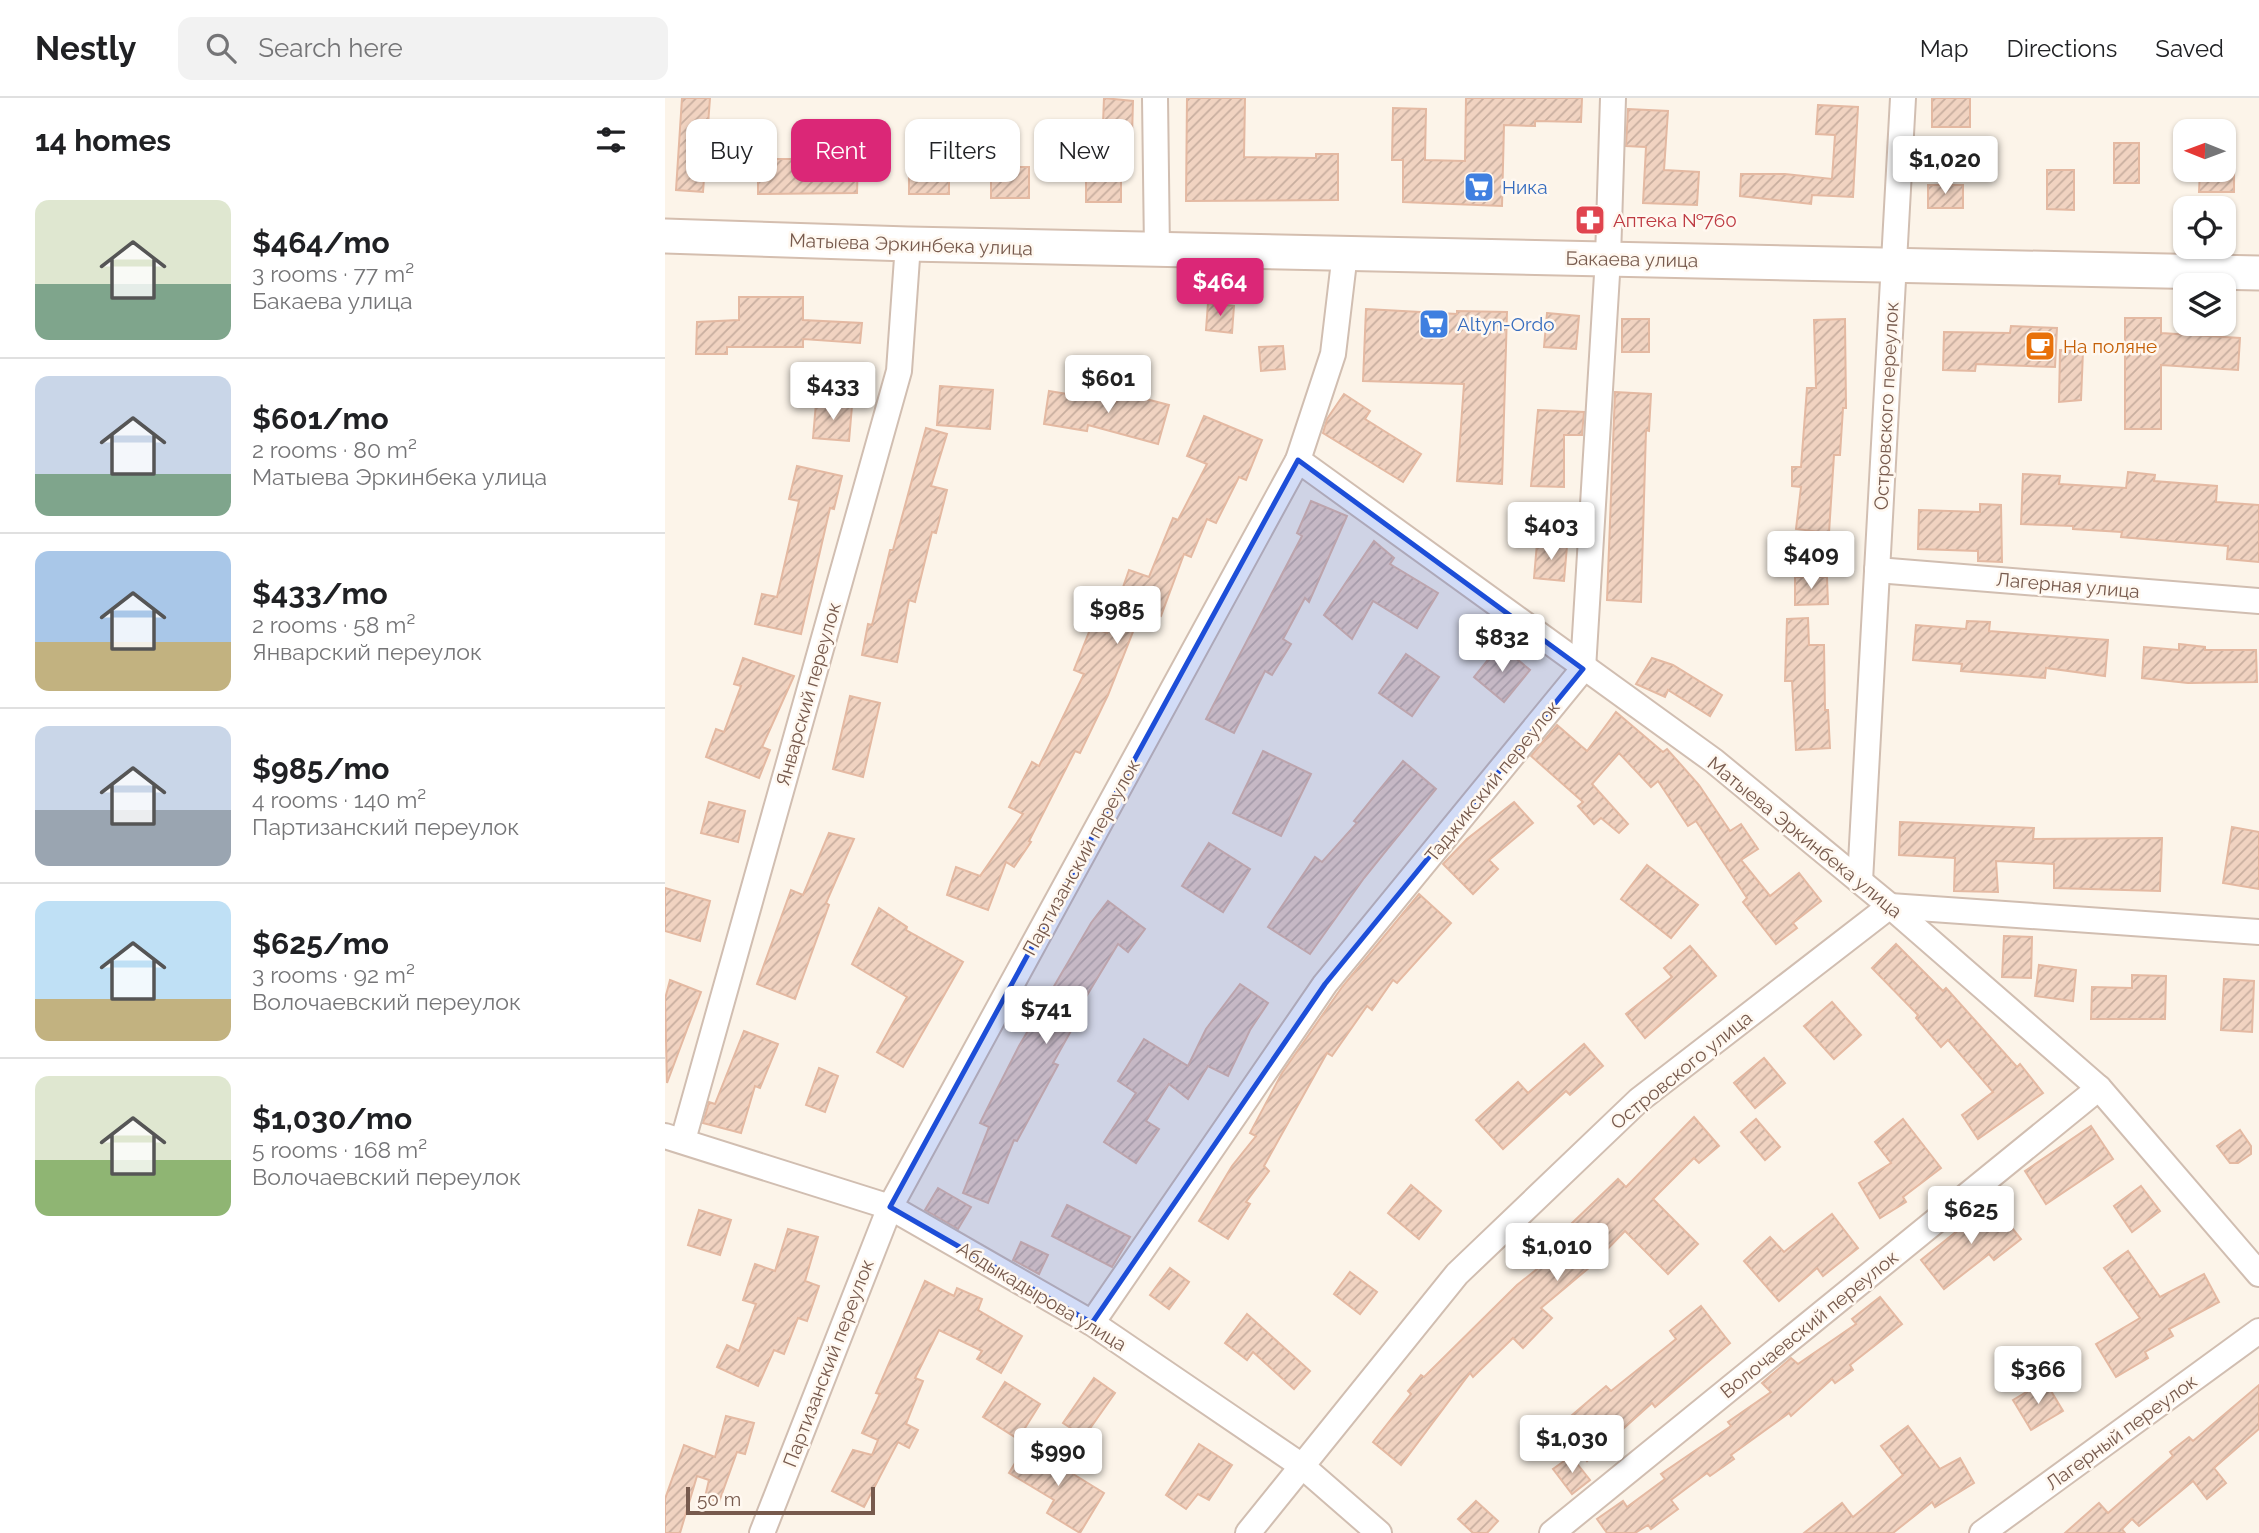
<!DOCTYPE html>
<html lang="en">
<head>
<meta charset="utf-8">
<style>
  :root { --surface:#fff; --page:#f2f2f2; --text:#202124; --muted:#757577; --line:#e0e0e0; --accent:#db2777 }
  body { margin:0; font-family:Raleway,sans-serif; background:var(--page); color:var(--text); height:100vh; display:flex; flex-direction:column; font-size:26px; white-space:nowrap }
  * { box-sizing:border-box; margin:0 }
  p { font-size:23px; color:var(--muted) }
  .icon { flex:none; width:38px; height:38px; fill:none; stroke:currentColor; stroke-width:2; stroke-linecap:round; stroke-linejoin:round }
  .map { position:relative; flex:1; overflow:hidden }
  .details { display:flex; flex-direction:column; background:var(--surface); width:665px }
  .details>* { flex:none }
  .banner { position:absolute; left:21px; top:21px; width:665px; height:63px; display:flex; gap:14px }
  .needle { width:46px; rotate:271deg }
  .controls { position:absolute; left:1508px; top:21px; display:grid; gap:14px }
  .controls a { display:grid; place-items:center; width:63px; height:63px; border-radius:14px; background:var(--surface); box-shadow:0 2px 5px #0004; font-size:35px }
  .scale { position:absolute; left:21px; bottom:18px; width:189px; box-sizing:border-box; padding-left:7px; border:4px solid #775a4d; border-top:0; font-size:19px; line-height:24px; white-space:nowrap; color:#775a4d; -webkit-text-stroke:5px #fff8f0; paint-order:stroke }
  .price { position:absolute; translate:-50% -60px; padding:0 16px; border-radius:7px; background:#fff; color:#222; font-size:23px; line-height:46px; filter:drop-shadow(0 2px 4px #0008) }
  .price::after { content:''; position:absolute; left:50%; top:42px; width:21px; height:16px; margin-left:-10px; background:inherit; clip-path:polygon(0 0,100% 0,50% 100%) }
  .price.active { background:var(--accent); color:#fff }
  ul { padding:0; list-style:none }
  li { display:flex; align-items:center; gap:21px; height:175px; padding:0 35px }
  li+li { border-top:2px solid var(--line) }
  li span { display:grid; place-items:center; flex:none; width:196px; height:140px; border-radius:14px; color:#555 }
  li>.icon { margin-inline-start:auto }
  span .icon { width:84px; height:84px; fill:#fffc; stroke-width:1 }
  li b { font-size:30px }
  h2 { display:flex; justify-content:space-between; align-items:center; height:84px; padding:0 35px; font-size:30px }
  .tag { padding:0 24px; border-radius:14px; background:var(--surface); box-shadow:0 2px 5px #0004; font-size:24px; line-height:63px }
  .tag.active { background:var(--accent); color:#fff }
  header { display:flex; align-items:center; gap:42px; box-sizing:border-box; height:98px; padding:0 35px; background:var(--surface); border-bottom:2px solid var(--line) }
  header strong { font-size:33px }
  nav { display:flex; gap:38px; margin-inline-start:auto; font-size:24px }
  .search { width:490px; height:63px; background:var(--page); display:flex; align-items:center; gap:18px; box-sizing:border-box; padding:0 24px; border-radius:14px; color:var(--muted); font-size:26px }
  main { display:flex; flex:1; min-height:0 }
  .map>svg:first-child { display:block }
</style>
</head>
<body>
<header>
<strong>Nestly</strong>
<div class="search"><svg class="icon" aria-label="search" viewBox="0 0 24 24"><circle cx="10" cy="10" r="6"/><path d="M15 15l6 6"/></svg>Search here</div>
<nav><a>Map</a><a>Directions</a><a>Saved</a></nav>
</header>
<main>
<section class="details">
<h2>14 homes<svg class="icon" aria-label="filters" viewBox="0 0 24 24"><path d="M4 7h16M4 17h16"/><circle cx="9" cy="7" r="2"/><circle cx="15" cy="17" r="2"/></svg></h2>
<ul>
<li><span style="background:linear-gradient(#dfe7d0 60%,#7fa58c 0)"><svg class="icon" aria-label="home" viewBox="0 0 24 24"><path d="M3 11l9-7 9 7M6 9v11h12V9"/></svg></span><div><b>$464/mo</b><p>3 rooms · 77 m²</p><p>Бакаева улица</p></div></li>
<li><span style="background:linear-gradient(#c9d6e8 70%,#7fa58c 0)"><svg class="icon" aria-label="home" viewBox="0 0 24 24"><path d="M3 11l9-7 9 7M6 9v11h12V9"/></svg></span><div><b>$601/mo</b><p>2 rooms · 80 m²</p><p>Матыева Эркинбека улица</p></div></li>
<li><span style="background:linear-gradient(#a9c7e8 65%,#c2b280 0)"><svg class="icon" aria-label="home" viewBox="0 0 24 24"><path d="M3 11l9-7 9 7M6 9v11h12V9"/></svg></span><div><b>$433/mo</b><p>2 rooms · 58 m²</p><p>Январский переулок</p></div></li>
<li><span style="background:linear-gradient(#c9d6e8 60%,#9aa5b1 0)"><svg class="icon" aria-label="home" viewBox="0 0 24 24"><path d="M3 11l9-7 9 7M6 9v11h12V9"/></svg></span><div><b>$985/mo</b><p>4 rooms · 140 m²</p><p>Партизанский переулок</p></div></li>
<li><span style="background:linear-gradient(#bfe0f5 70%,#c2b280 0)"><svg class="icon" aria-label="home" viewBox="0 0 24 24"><path d="M3 11l9-7 9 7M6 9v11h12V9"/></svg></span><div><b>$625/mo</b><p>3 rooms · 92 m²</p><p>Волочаевский переулок</p></div></li>
<li><span style="background:linear-gradient(#dfe7d0 60%,#8fb573 0)"><svg class="icon" aria-label="home" viewBox="0 0 24 24"><path d="M3 11l9-7 9 7M6 9v11h12V9"/></svg></span><div><b>$1,030/mo</b><p>5 rooms · 168 m²</p><p>Волочаевский переулок</p></div></li>
</ul>
</section>
<div class="map">
<svg width="1594" height="1435" viewBox="0 0 1594 1435">
  <defs>
    <pattern id="building-hatch" width="6" height="6" patternUnits="userSpaceOnUse" patternTransform="scale(1.75)"><rect width="6" height="6" fill="#f1d3c1"/><path d="M-1 1l2-2M0 6l6-6M5 7l2-2" fill="none" stroke="#c8ae9f"/></pattern>
  </defs>
  <rect width="100%" height="100%" fill="#fcf4e9"/>
  <g fill="url(#building-hatch)" stroke="#e4b9a2" stroke-width="2">
    <polygon points="17,0 45,0 38,94 11,92"/>
    <polygon points="439,0 468,3 467,39 456,38 456,104 421,104 421,51 437,51"/>
    <polygon points="522,0 580,0 579,59 651,60 651,56 673,56 673,102 521,103"/>
    <polygon points="801,0 917,0 916,24 870,23 870,28 839,27 837,108 738,104 738,62 727,62 728,10 761,11 760,62 800,63"/>
    <rect x="1267" y="0" width="38" height="29"/>
    <polygon points="1153,7 1193,9 1188,99 1147,97 1146,106 1075,98 1076,76 1120,76 1167,81 1170,37 1151,36"/>
    <polygon points="963,11 1003,13 999,72 1034,74 1032,107 978,105 981,49 961,48"/>
    <rect x="1449" y="45" width="25" height="40"/>
    <polygon points="169,58 193,58 192,95 93,96 93,61 169,61"/>
    <rect x="244" y="62" width="40" height="34"/>
    <rect x="326" y="69" width="38" height="31"/>
    <polygon points="1382,72 1409,72 1409,112 1382,111"/>
    <polygon points="1535,72 1569,72 1569,94 1534,94"/>
    <rect x="1263" y="87" width="35" height="23"/>
    <polygon points="74,199 138,199 138,222 197,225 195,245 138,241 138,249 62,249 62,256 31,256 32,224 74,222"/>
    <polygon points="543,205 569,208 567,235 541,232"/>
    <polygon points="701,211 792,216 792,213 842,214 837,386 792,383 799,286 698,283"/>
    <polygon points="882,215 914,218 911,251 879,249"/>
    <polygon points="1460,220 1496,220 1496,235 1575,240 1573,272 1496,267 1496,331 1460,331"/>
    <rect x="957" y="221" width="27" height="33"/>
    <polygon points="1180,221 1181,310 1178,310 1175,357 1169,357 1164,435 1131,431 1136,389 1127,388 1127,369 1136,369 1142,290 1151,290 1149,222"/>
    <polygon points="1346,228 1392,230 1390,269 1311,266 1310,273 1278,272 1279,234 1345,235"/>
    <polygon points="618,248 620,271 596,273 594,249"/>
    <polygon points="1395,252 1418,253 1416,302 1394,304"/>
    <polygon points="275,288 328,292 325,331 272,327"/>
    <polygon points="384,293 451,304 454,294 504,307 493,346 423,327 422,333 379,326"/>
    <polygon points="950,294 986,296 984,333 981,332 976,504 942,502"/>
    <polygon points="679,296 705,313 700,321 756,356 738,384 658,335 662,321"/>
    <polygon points="151,305 187,308 184,343 148,340"/>
    <polygon points="873,312 919,314 917,337 899,337 899,389 866,388"/>
    <polygon points="539,318 597,342 581,382 574,379 551,425 542,421 526,459 519,456 496,518 477,511 443,597 415,655 410,653 364,743 366,744 349,769 341,764 323,812 282,797 291,769 315,778 358,716 344,709 367,664 374,668 419,576 409,572 426,529 442,535 464,472 484,479 508,420 513,422 542,366 522,358"/>
    <polygon points="261,330 282,336 266,388 282,392 271,435 267,434 250,504 244,502 232,564 197,557 203,526 207,527 225,452 228,452"/>
    <polygon points="132,368 177,378 169,411 165,410 136,536 90,526 97,496 112,499 134,403 124,401"/>
    <polygon points="1463,374 1490,377 1489,383 1552,388 1551,404 1594,407 1594,464 1562,461 1563,448 1456,439 1457,434 1408,431 1408,428 1356,426 1358,376 1395,378 1394,386 1461,390"/>
    <polygon points="646,403 682,418 644,504 640,500 618,541 626,546 607,577 600,573 569,635 541,621 637,438 632,435"/>
    <polygon points="1315,406 1336,407 1337,464 1313,463 1313,453 1253,451 1254,412 1315,414"/>
    <polygon points="709,443 729,460 725,466 773,495 752,530 708,503 687,541 659,517"/>
    <polygon points="872,445 902,448 899,483 869,480"/>
    <polygon points="1130,479 1162,479 1163,506 1130,507"/>
    <polygon points="1143,520 1144,547 1159,547 1160,612 1163,612 1165,650 1131,652 1127,583 1120,583 1122,521"/>
    <polygon points="1302,523 1325,524 1324,533 1443,542 1440,578 1381,570 1380,580 1296,573 1297,566 1248,562 1251,527 1301,531"/>
    <polygon points="1514,546 1540,549 1540,552 1591,552 1592,584 1523,585 1477,580 1479,549 1514,552"/>
    <polygon points="835,547 865,572 839,604 809,579"/>
    <polygon points="741,556 774,579 747,618 714,595"/>
    <polygon points="78,560 129,578 97,649 105,652 94,680 41,659 51,631 59,634 76,588 69,586"/>
    <polygon points="987,560 1008,567 1057,597 1045,618 1003,592 1000,599 971,586"/>
    <polygon points="185,598 215,605 198,679 168,671"/>
    <polygon points="951,614 998,654 1002,651 1034,687 1065,733 1076,726 1093,751 1076,762 1105,798 1134,775 1156,803 1128,825 1132,830 1111,846 1078,804 1082,800 1031,723 1023,728 993,683 986,689 954,655 927,686 963,726 954,735 936,720 929,726 913,708 918,704 866,658 892,627 922,653"/>
    <polygon points="598,653 646,676 616,738 568,715"/>
    <polygon points="738,663 771,691 699,780 645,856 603,829 650,759 657,764 692,725 689,723"/>
    <polygon points="44,704 80,713 73,744 36,735"/>
    <polygon points="849,704 868,725 824,762 833,771 808,796 778,766 802,741"/>
    <polygon points="1235,724 1369,730 1368,741 1497,740 1495,793 1389,790 1389,766 1331,763 1333,794 1289,793 1290,760 1234,757"/>
    <polygon points="1567,729 1594,734 1594,791 1558,785"/>
    <polygon points="164,735 189,741 161,805 164,807 130,901 92,886 126,792 138,797"/>
    <polygon points="544,745 585,771 558,814 517,788"/>
    <polygon points="982,767 1033,807 1006,840 956,801"/>
    <polygon points="0,790 45,803 35,843 0,833"/>
    <polygon points="754,796 786,825 732,885 728,882 707,912 702,908 667,958 662,955 599,1068 604,1073 581,1104 585,1106 563,1141 534,1123 567,1068 591,1038 585,1035 617,975 677,889"/>
    <polygon points="443,803 480,831 463,854 453,846 407,922 411,924 388,965 393,967 352,1043 349,1042 323,1105 298,1095 324,1029 315,1025 326,1003 354,948 426,825"/>
    <polygon points="214,810 242,829 241,832 298,864 238,969 212,954 242,899 187,866"/>
    <polygon points="1339,838 1367,839 1366,880 1337,879"/>
    <polygon points="1231,846 1278,893 1281,890 1352,969 1355,966 1378,995 1313,1041 1297,1017 1328,994 1283,942 1276,949 1251,920 1253,917 1207,870"/>
    <polygon points="1025,848 1051,878 980,940 961,916 1007,879 999,870"/>
    <polygon points="1374,867 1411,872 1408,903 1370,898"/>
    <polygon points="1467,877 1501,878 1500,921 1426,921 1427,889 1467,890"/>
    <polygon points="1559,881 1589,883 1587,934 1556,932"/>
    <polygon points="5,882 36,894 2,985 0,901"/>
    <polygon points="575,886 603,905 585,932 563,978 543,968 523,1001 504,986 481,1023 494,1031 471,1065 439,1044 471,995 453,983 479,941 523,968 541,931"/>
    <polygon points="1167,904 1196,937 1169,961 1139,928"/>
    <polygon points="79,933 113,946 95,990 90,988 76,1035 38,1025 44,1004 50,1006"/>
    <polygon points="919,946 938,968 905,997 901,993 838,1051 811,1022 853,984 863,995"/>
    <polygon points="1099,960 1120,985 1090,1010 1069,985"/>
    <polygon points="154,970 173,978 160,1014 141,1007"/>
    <polygon points="1029,1019 1054,1048 1034,1065 1029,1060 988,1101 1033,1146 1003,1176 960,1133 925,1169 876,1210 887,1220 858,1250 848,1240 808,1279 805,1275 736,1367 708,1344 746,1296 743,1293 756,1277 759,1279 852,1187 916,1136 906,1126 953,1081 961,1089"/>
    <polygon points="1091,1021 1115,1049 1100,1062 1076,1034"/>
    <polygon points="1238,1021 1276,1070 1238,1099 1241,1104 1215,1120 1194,1085 1226,1065 1210,1044"/>
    <polygon points="1426,1028 1448,1061 1381,1106 1360,1073"/>
    <polygon points="1575,1032 1586,1048 1586,1056 1573,1065 1565,1065 1552,1048"/>
    <polygon points="746,1087 776,1113 754,1141 723,1115"/>
    <polygon points="1476,1088 1495,1113 1467,1134 1449,1108"/>
    <polygon points="273,1090 306,1109 293,1131 260,1112"/>
    <polygon points="1327,1105 1356,1141 1329,1162 1324,1156 1279,1191 1256,1162"/>
    <polygon points="402,1107 465,1139 447,1169 387,1138"/>
    <polygon points="34,1112 66,1122 55,1157 23,1147"/>
    <polygon points="1167,1116 1193,1150 1158,1178 1152,1170 1114,1203 1079,1163 1105,1139 1119,1154"/>
    <polygon points="123,1131 153,1139 140,1183 154,1188 142,1223 133,1220 119,1256 109,1252 93,1288 52,1269 62,1247 74,1253 91,1206 78,1202 90,1166 110,1173"/>
    <polygon points="356,1144 383,1157 374,1176 348,1162"/>
    <polygon points="1463,1153 1495,1199 1539,1176 1554,1204 1504,1231 1508,1238 1480,1254 1483,1260 1451,1279 1431,1246 1475,1220 1439,1170"/>
    <polygon points="505,1170 524,1184 504,1211 485,1197"/>
    <polygon points="685,1174 712,1194 695,1216 669,1196"/>
    <polygon points="260,1183 289,1198 292,1190 317,1201 313,1212 357,1238 336,1275 312,1261 317,1253 274,1232 250,1280 258,1283 241,1326 253,1332 244,1350 233,1344 199,1409 167,1393 188,1352 207,1357 213,1342 197,1335 215,1296 211,1295"/>
    <polygon points="1215,1199 1237,1226 1185,1267 1188,1272 1170,1285 1167,1281 1126,1318 1124,1315 1066,1357 1069,1361 1045,1378 1042,1375 1006,1402 1013,1411 986,1431 983,1427 970,1435 942,1435 932,1421 958,1403 962,1409 1000,1381 996,1376 1066,1328 1063,1324 1106,1294 1097,1285 1126,1260 1133,1266 1191,1226 1187,1221"/>
    <polygon points="1036,1208 1065,1245 990,1309 987,1305 922,1363 893,1329 941,1288 946,1293 1011,1241 1005,1233"/>
    <polygon points="582,1216 645,1273 629,1291 588,1254 582,1262 560,1245"/>
    <polygon points="429,1280 450,1295 419,1339 398,1325"/>
    <polygon points="1380,1283 1398,1313 1366,1332 1348,1302"/>
    <polygon points="340,1284 375,1306 353,1341 318,1319"/>
    <polygon points="1594,1287 1594,1331 1549,1370 1561,1385 1542,1401 1528,1383 1474,1428 1467,1421 1457,1431 1460,1435 1400,1435 1434,1405 1443,1415 1508,1358 1505,1354 1524,1339 1528,1343"/>
    <polygon points="61,1318 89,1325 80,1356 72,1354 54,1404 40,1399 44,1382 32,1378 15,1435 0,1435 0,1401 19,1347 50,1359"/>
    <polygon points="1243,1328 1275,1371 1295,1360 1309,1385 1270,1409 1267,1404 1228,1435 1139,1435 1177,1405 1188,1419 1238,1377 1216,1348"/>
    <polygon points="534,1346 567,1367 544,1402 533,1396 521,1411 501,1397"/>
    <polygon points="361,1347 439,1395 415,1435 382,1415 389,1402 344,1375"/>
    <polygon points="906,1358 925,1382 907,1396 888,1371"/>
    <polygon points="811,1403 833,1423 822,1435 808,1435 793,1421"/>
  </g>
  <g fill="none" stroke-linecap="round" stroke-linejoin="round">
    <g stroke="#d1beb1" stroke-width="28">
      <g id="minor">
        <polyline points="490,0 492,152"/>
        <polyline points="633,362 1049,663 1225,808 1434,990 1594,1176"/>
        <polyline points="1212,472 1594,503"/>
        <polyline points="1195,783 1238,0"/>
        <polyline points="0,1038 225,1109 427,1225 637,1368 714,1435"/>
        <polyline points="18,1042 234,273 243,146"/>
        <polyline points="427,1225 660,886 918,571 943,160 948,0"/>
        <polyline points="97,1435 225,1109 633,362 668,256 680,155"/>
        <polyline points="583,1435 792,1176 974,1002 1225,808 1594,834"/>
        <polyline points="887,1435 1434,990"/>
        <polyline points="1317,1435 1594,1233"/>
      </g>
    </g>
    <g stroke="#d4beaf" stroke-width="37">
      <polyline id="secondary" points="0,138 243,146 1594,175"/>
    </g>
    <use href="#minor" stroke="#fff" stroke-width="24"/>
    <use href="#secondary" stroke="#fff" stroke-width="33"/>
  </g>
  <path fill="#1d4ed8" fill-opacity="0.2" stroke="#1d4ed8" stroke-width="5" stroke-linejoin="round" d="M633,362L918,571L660,886L427,1225L225,1109Z"/>
  <defs>
    <g id="supermarket-square" transform="scale(1.575)"><rect x="-9" y="-9" width="18" height="18" rx="4" fill="#3f7fe0" stroke="#fff8f0"/><path d="M-6-5.5h2.5l.6 2H6L4.5 2H-2.5L-4.4-4H-6ZM-1.5 3.2a1.3 1.3 0 1 0 .1 0ZM3 3.2a1.3 1.3 0 1 0 .1 0Z" fill="#fff"/></g>
    <g id="pharmacy-square" transform="scale(1.575)"><rect x="-9" y="-9" width="18" height="18" rx="4" fill="#e0444e" stroke="#fff8f0"/><path d="M-2-6h4v4h4v4h-4v4h-4v-4h-4v-4h4Z" fill="#fff"/></g>
    <g id="cafe-square" transform="scale(1.575)"><rect x="-9" y="-9" width="18" height="18" rx="4" fill="#e8710a" stroke="#fff8f0"/><path d="M-5.5-4.5H6V0H3Q3 3.5 0 3.5H-2.5Q-5.5 3.5-5.5 0ZM3-3.2v2h1.7v-2ZM-6 4.5H4V6H-6Z" fill="#fff"/></g>
  </defs>
  <g fill-rule="evenodd">
    <use href="#supermarket-square" x="814" y="89"/>
    <use href="#pharmacy-square" x="925" y="122"/>
    <use href="#supermarket-square" x="769" y="226"/>
    <use href="#cafe-square" x="1375" y="248"/>
  </g>
  <g text-anchor="middle" stroke-width="5" stroke-linejoin="round" paint-order="stroke">
    <g font-size="19" fill="#366cbe" stroke="#fff8f0" text-anchor="start">
      <text x="837" y="96">Ника</text>
      <text x="792" y="233">Altyn-Ordo</text>
    </g>
    <g font-size="19" fill="#be3a42" stroke="#fff8f0" text-anchor="start">
      <text x="948" y="129">Аптека №760</text>
    </g>
    <g font-size="19" fill="#775a4d" stroke="#fff8f0">
      <text transform="translate(246 146) rotate(2)" y="7">Матыева Эркинбека улица</text>
      <text transform="translate(967 161) rotate(1)" y="7">Бакаева улица</text>
      <text transform="translate(1221 308) rotate(-87)" y="7">Островского переулок</text>
      <text transform="translate(1403 487) rotate(5)" y="7">Лагерная улица</text>
      <text transform="translate(143 596) rotate(-74)" y="7">Январский переулок</text>
      <text transform="translate(827 683) rotate(-51)" y="7">Таджикский переулок</text>
      <text transform="translate(1140 739) rotate(39)" y="7">Матыева Эркинбека улица</text>
      <text transform="translate(416 759) rotate(-61)" y="7">Партизанский переулок</text>
      <text transform="translate(1016 972) rotate(-39)" y="7">Островского улица</text>
      <text transform="translate(377 1198) rotate(31)" y="7">Абдыкадырова улица</text>
      <text transform="translate(1144 1226) rotate(-39)" y="7">Волочаевский переулок</text>
      <text transform="translate(163 1265) rotate(-69)" y="7">Партизанский переулок</text>
      <text transform="translate(1456 1334) rotate(-36)" y="7">Лагерный переулок</text>
    </g>
    <g font-size="19" fill="#c56008" stroke="#fff8f0" text-anchor="start">
      <text x="1398" y="255">На поляне</text>
    </g>
  </g>
</svg>
<div class="controls">
<a><svg class="needle" viewBox="-14 -14 28 28"><path d="M0-13l5 13h-10z" fill="#e53935"/><path d="M0 13l5-13h-10z" fill="#757577"/></svg></a>
<a><svg class="icon" aria-label="locate" viewBox="0 0 24 24"><circle cx="12" cy="12" r="6"/><path d="M12 2v4M12 18v4M2 12h4M18 12h4"/></svg></a>
<a><svg class="icon" aria-label="layers" viewBox="0 0 24 24"><path d="M12 4l9 5-9 5-9-5zM3 14l9 5 9-5"/></svg></a>
</div>
<div class="scale">50 m</div>
<b class="price" style="left:1280px;top:98px">$1,020</b>
<b class="price active" style="left:555px;top:220px">$464</b>
<b class="price" style="left:443px;top:317px">$601</b>
<b class="price" style="left:168px;top:324px">$433</b>
<b class="price" style="left:886px;top:464px">$403</b>
<b class="price" style="left:1146px;top:493px">$409</b>
<b class="price" style="left:452px;top:548px">$985</b>
<b class="price" style="left:837px;top:576px">$832</b>
<b class="price" style="left:381px;top:948px">$741</b>
<b class="price" style="left:1306px;top:1148px">$625</b>
<b class="price" style="left:892px;top:1185px">$1,010</b>
<b class="price" style="left:1373px;top:1308px">$366</b>
<b class="price" style="left:907px;top:1377px">$1,030</b>
<b class="price" style="left:393px;top:1390px">$990</b>
<div class="banner">
<a class="tag">Buy</a>
<a class="tag active">Rent</a>
<a class="tag">Filters</a>
<a class="tag">New</a>
</div>
</div>
</main>
</body>
</html>
